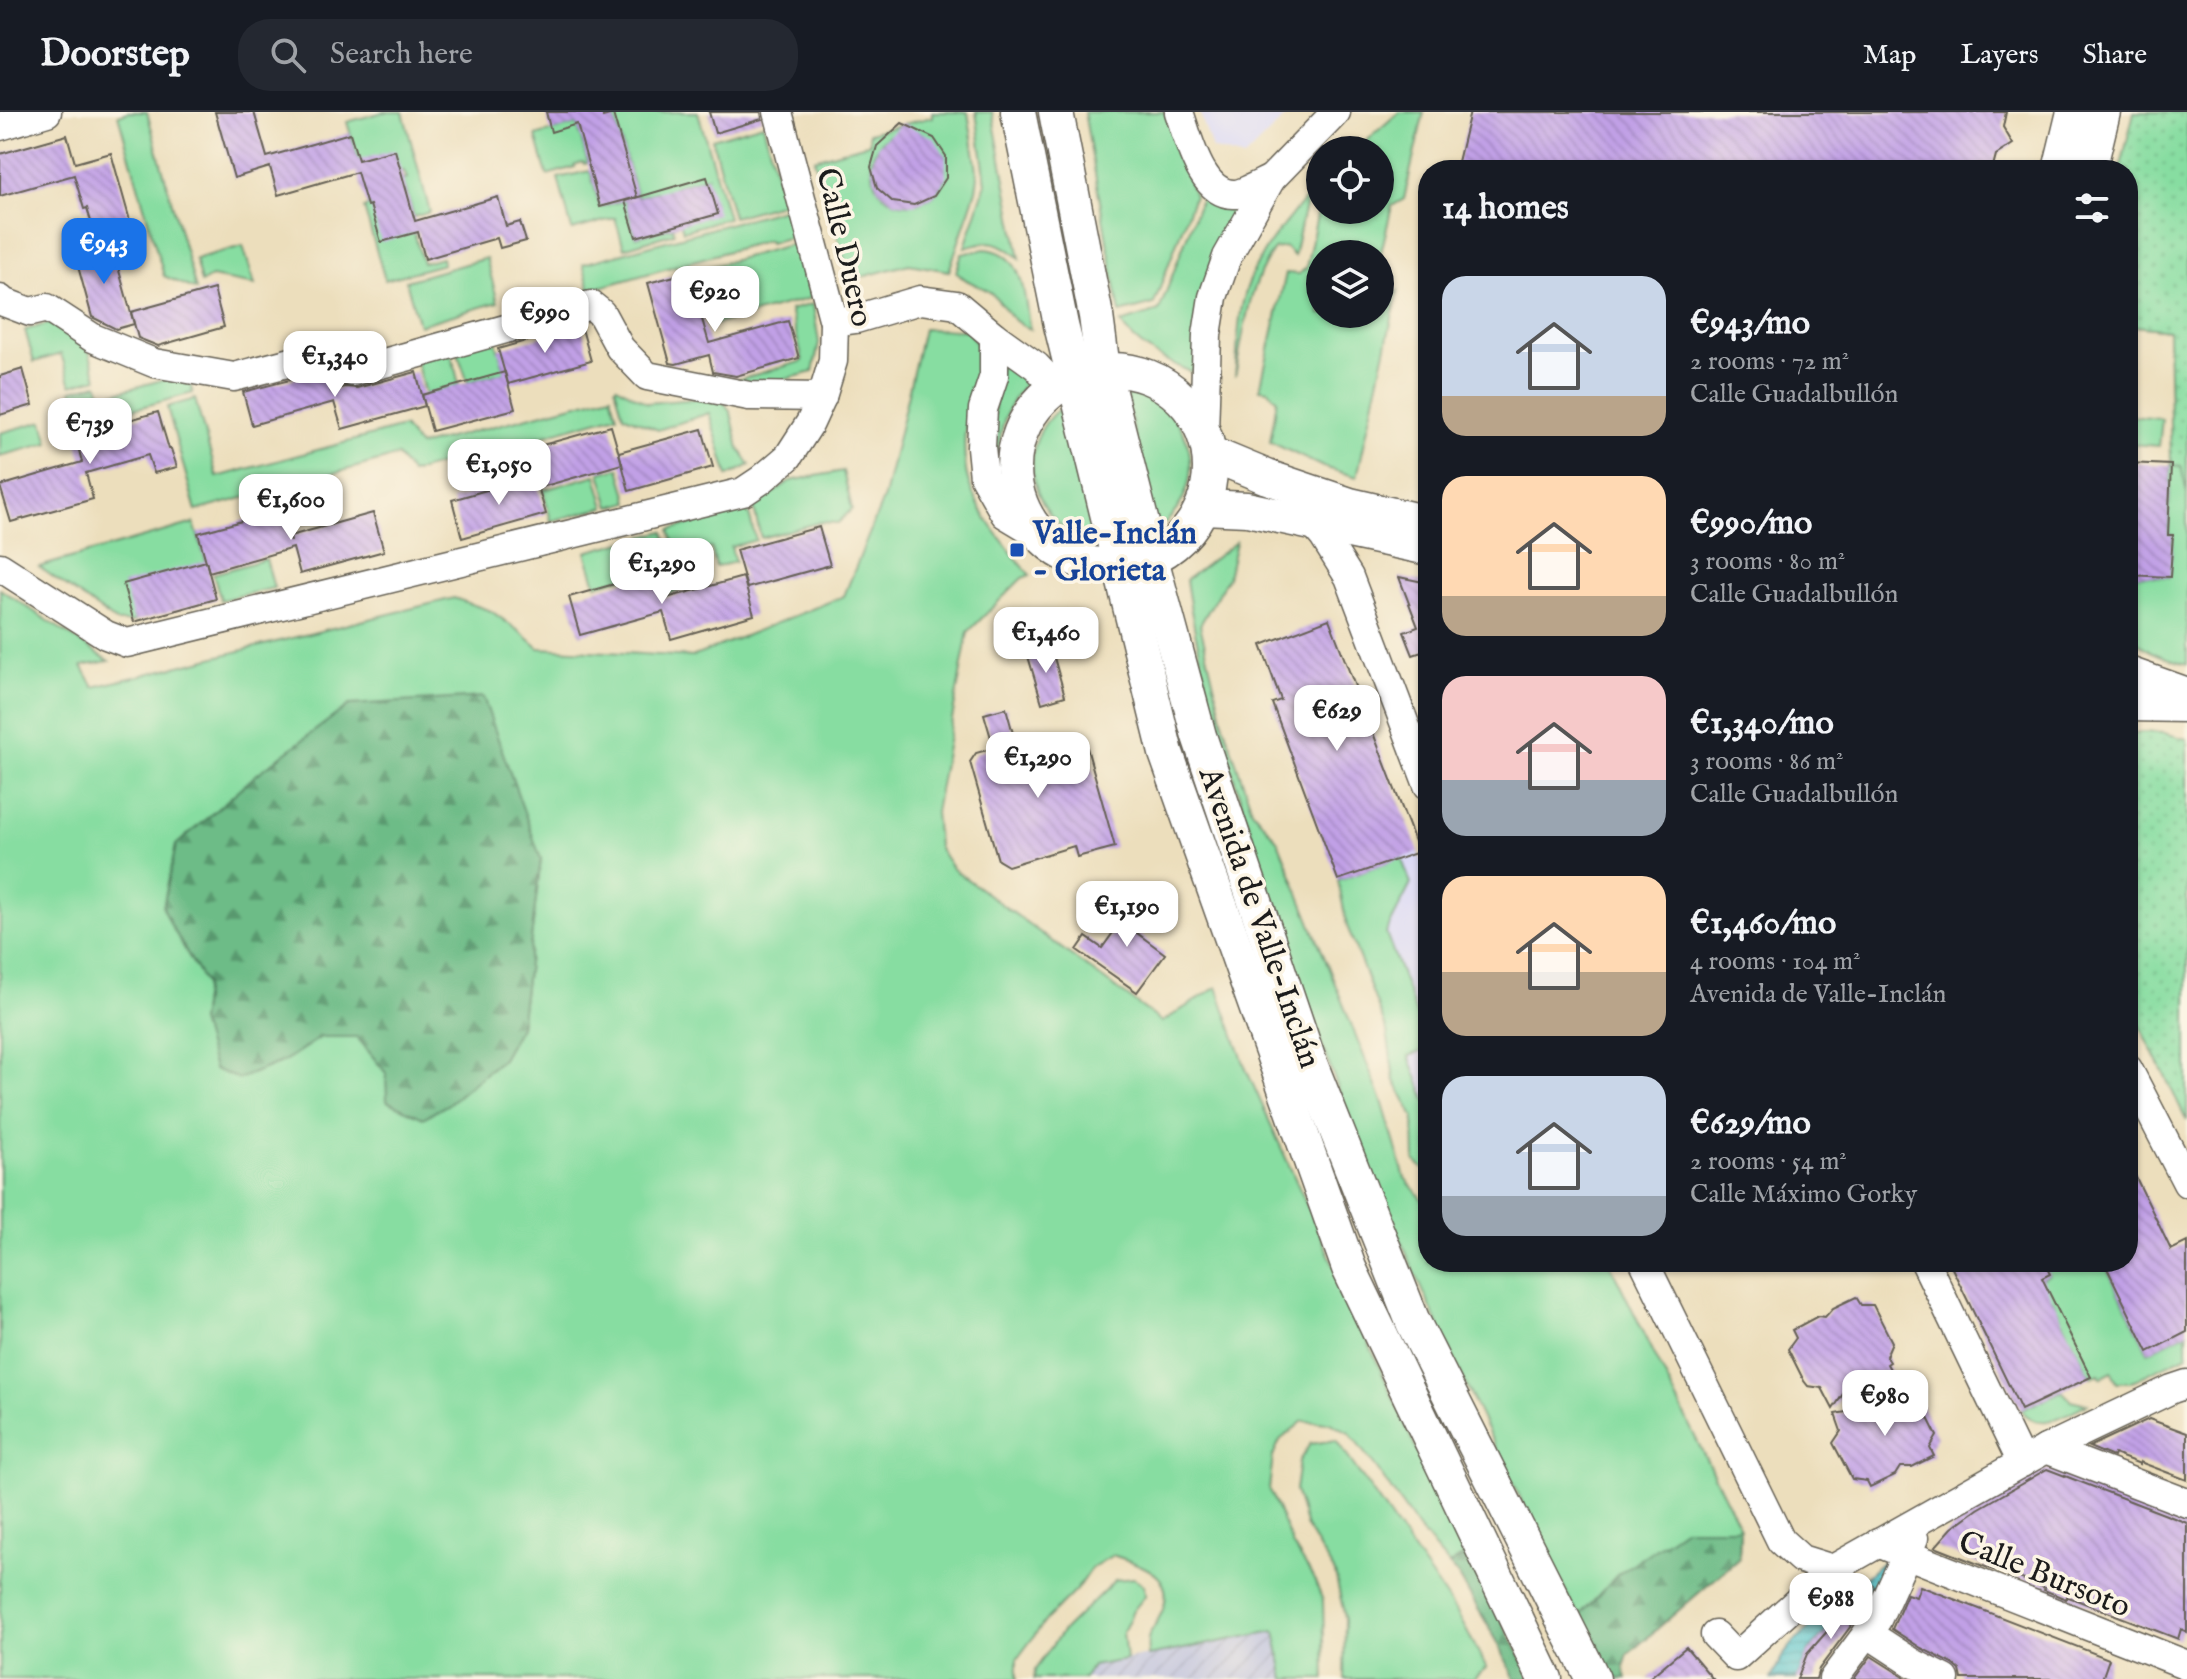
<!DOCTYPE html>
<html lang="en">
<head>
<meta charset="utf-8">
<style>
  :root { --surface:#171b24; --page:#242831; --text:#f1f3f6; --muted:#9ea1a6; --line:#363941; --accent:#1a73e8 }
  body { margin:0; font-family:"IM FELL English",serif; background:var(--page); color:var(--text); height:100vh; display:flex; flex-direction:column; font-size:30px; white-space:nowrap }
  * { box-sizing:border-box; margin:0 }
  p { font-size:26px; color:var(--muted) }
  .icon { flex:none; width:44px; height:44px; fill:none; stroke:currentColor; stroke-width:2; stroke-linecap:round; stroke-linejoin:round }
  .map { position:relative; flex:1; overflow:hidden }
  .drawer { position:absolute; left:1418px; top:48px; width:720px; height:1112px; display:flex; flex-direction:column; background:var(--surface); border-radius:32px; box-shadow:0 2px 6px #0004 }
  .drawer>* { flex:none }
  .fabs { position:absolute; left:1306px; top:24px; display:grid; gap:16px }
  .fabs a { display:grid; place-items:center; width:88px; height:88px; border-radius:50%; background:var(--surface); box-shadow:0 2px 6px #0004; font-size:40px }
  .price { position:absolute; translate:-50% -68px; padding:0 18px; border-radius:16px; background:#fff; color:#222; font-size:26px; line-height:52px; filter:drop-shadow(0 2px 4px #0008) }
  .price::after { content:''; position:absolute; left:50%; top:48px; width:24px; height:18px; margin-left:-12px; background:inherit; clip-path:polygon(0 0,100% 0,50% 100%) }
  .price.active { background:var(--accent); color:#fff }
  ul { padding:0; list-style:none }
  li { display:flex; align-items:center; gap:24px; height:200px; padding:0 24px }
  li span { display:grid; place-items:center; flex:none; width:224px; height:160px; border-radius:24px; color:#555 }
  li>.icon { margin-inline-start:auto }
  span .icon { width:96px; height:96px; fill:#fffc; stroke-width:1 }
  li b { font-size:34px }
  h2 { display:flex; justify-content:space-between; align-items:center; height:96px; padding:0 24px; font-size:34px }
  header { display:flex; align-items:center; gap:48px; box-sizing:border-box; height:112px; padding:0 40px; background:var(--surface); border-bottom:2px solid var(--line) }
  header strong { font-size:38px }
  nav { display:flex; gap:44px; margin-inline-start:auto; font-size:28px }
  .search { width:560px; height:72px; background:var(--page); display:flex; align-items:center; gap:20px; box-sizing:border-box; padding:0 28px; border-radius:32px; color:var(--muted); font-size:30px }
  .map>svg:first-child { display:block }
</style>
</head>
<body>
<header>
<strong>Doorstep</strong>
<div class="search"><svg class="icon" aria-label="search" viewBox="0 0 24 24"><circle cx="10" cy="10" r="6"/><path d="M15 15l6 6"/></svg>Search here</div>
<nav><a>Map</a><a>Layers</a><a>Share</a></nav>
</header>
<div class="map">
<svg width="2187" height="1567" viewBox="0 0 2187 1567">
  <defs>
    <pattern id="industrial-furrows" width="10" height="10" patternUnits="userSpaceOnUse" patternTransform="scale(2)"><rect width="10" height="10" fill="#bfc2dd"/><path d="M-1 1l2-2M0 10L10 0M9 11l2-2" fill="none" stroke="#a4a6bd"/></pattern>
    <pattern id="forest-firs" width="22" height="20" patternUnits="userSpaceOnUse" patternTransform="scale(2)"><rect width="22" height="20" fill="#6dbc87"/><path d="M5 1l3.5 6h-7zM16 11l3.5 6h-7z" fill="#59986e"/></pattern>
    <pattern id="park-dots" width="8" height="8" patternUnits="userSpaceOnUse" patternTransform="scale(2)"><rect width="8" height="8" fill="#87dda1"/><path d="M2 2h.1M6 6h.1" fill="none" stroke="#74bd8a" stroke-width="1.8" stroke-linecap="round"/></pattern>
    <pattern id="water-rules" width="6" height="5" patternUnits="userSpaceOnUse" patternTransform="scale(2)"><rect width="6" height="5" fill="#56c4cc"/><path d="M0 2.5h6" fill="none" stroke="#4aa8af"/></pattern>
    <pattern id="building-back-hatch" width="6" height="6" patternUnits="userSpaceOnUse" patternTransform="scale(2)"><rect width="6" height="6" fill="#c1a0e6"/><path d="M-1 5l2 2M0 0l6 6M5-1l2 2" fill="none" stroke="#a589c5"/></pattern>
  </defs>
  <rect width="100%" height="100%" fill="#fcf5e5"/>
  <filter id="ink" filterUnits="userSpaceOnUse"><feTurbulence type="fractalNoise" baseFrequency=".0125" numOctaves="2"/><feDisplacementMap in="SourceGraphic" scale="16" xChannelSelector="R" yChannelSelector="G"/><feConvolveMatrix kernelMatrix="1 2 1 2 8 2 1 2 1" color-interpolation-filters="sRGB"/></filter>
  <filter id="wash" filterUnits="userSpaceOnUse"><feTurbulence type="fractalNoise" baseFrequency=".006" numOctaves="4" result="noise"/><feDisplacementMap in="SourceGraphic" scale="32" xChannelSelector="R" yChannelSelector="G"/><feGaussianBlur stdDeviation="1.8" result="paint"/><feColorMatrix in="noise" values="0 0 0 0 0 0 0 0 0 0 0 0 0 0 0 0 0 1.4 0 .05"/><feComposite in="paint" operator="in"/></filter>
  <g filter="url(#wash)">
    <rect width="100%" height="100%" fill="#ecdebc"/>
    <g fill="#d8d7f8">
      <polygon points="1200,0 1290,0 1244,46 1212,37"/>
      <polygon points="1329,507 1428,766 1428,988 1426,989 1338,768 1284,622 1281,588 1261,533"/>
    </g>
    <polygon fill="url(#industrial-furrows)" points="1275,1519 1285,1567 1084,1567 1091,1554"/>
    <g fill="#87dda1" stroke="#527c5e" stroke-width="2" fill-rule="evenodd">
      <polygon points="128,0 147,0 196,178 164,164 118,3"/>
      <polygon points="383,0 403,0 430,100 414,105 403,68 407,66 404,59 358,48 347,10"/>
      <polygon points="585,0 698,0 728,106 683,119 681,112 707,65 677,74 658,83 656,80 637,85 613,2 588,9"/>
      <path d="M932,0H968L978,65L976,78L949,159L909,152L851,168L814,47L870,31L869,21L932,5ZM898,19L946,66C942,71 939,78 935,82C932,86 930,86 925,88C879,109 846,42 898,19Z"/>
      <path d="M976,0H992L1020,146C998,128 991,127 965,135L986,71Z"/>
      <polygon points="1084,0 1165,0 1194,84 1154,192 1120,201"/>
      <polygon points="1399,0 1424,0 1404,87 1392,94 1380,145 1380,142 1320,142 1320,202 1380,202 1380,185 1387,186 1398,179 1357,365 1323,355 1270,330 1277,288 1268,278 1260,277 1286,161 1299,162 1306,156 1320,89 1320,98 1380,98 1380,38 1356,38"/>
      <polygon points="577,12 588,51 584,52 583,50 574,53 575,55 547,63 536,24"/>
      <polygon points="763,12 784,91 733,105 712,27"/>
      <polygon points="590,59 600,95 625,88 636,125 673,115 674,121 624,136 615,106 572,118 558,66"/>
      <path d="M1205,76L1245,83L1193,261C1168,250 1135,235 1121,211L1159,199Z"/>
      <path d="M1307,85L1294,144L1285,135L1274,137C1248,174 1244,220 1235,264C1238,240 1237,214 1243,190C1252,148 1280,116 1307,85Z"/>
      <polygon points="370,93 414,121 423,151 442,146 443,152 385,168 364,96"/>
      <polygon points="786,96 794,124 769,131 768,128 590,178 583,152"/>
      <polygon points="796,131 811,186 713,213 698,158"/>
      <polygon points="243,134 255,173 211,165 201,171 195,147"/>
      <path d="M984,137C1026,139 1023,185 1030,217C1007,208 1008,196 991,181C980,172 965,171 956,160L962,142Z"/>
      <polygon points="486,146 498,190 419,213 406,169"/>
      <path d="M2187,187V552C2166,546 2136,539 2128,515C2125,503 2128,477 2128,463L2169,465L2173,423H2168L2172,333L2168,218L2128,213Z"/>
      <polygon points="813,192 819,231 813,260 752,276 737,268 803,249 790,198"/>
      <polygon points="51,211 88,236 97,266 71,273 61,242 34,250 25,218"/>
      <path d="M923,217L967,218C975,229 985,243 983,257C982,268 974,280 971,292C964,312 963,337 966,359C972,395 1007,435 1030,463L1022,466L968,520L935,700L938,735L952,756L1162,910L1217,875L1246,957L1439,1388L1468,1442L1449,1453L1419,1418L1377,1357L1349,1321L1330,1311L1303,1309L1280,1328L1273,1344L1269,1377L1293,1434L1314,1467L1323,1489L1325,1567H1285L1275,1519L1148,1544C1146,1518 1151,1523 1161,1502C1179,1462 1142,1454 1113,1443L1091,1456L1076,1478L1047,1507L1017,1547V1567H0V477L109,549L82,554L94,575L454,486L491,499L523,522L539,536L692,545L844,484L884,385ZM541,747L520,915L388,989L386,961L358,925H321L284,949L200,910L205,872L171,813L163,795Z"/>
      <polygon points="495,226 505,260 468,270 456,237"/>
      <polygon points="451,239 459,273 425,283 416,248"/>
      <path d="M1000,245L1029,262C1027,273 1017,280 1012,290C1002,307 1000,328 997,347L989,349Z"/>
      <polygon points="187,261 193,281 82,311 72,278 98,272 100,278 107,283"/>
      <polygon points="617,274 647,291 708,286 724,290 731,301 739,336 750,353 728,364 709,301 658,318 623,303 615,275"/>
      <path d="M1124,276C1136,277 1148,284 1158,291C1203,324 1201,387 1156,418Z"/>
      <polygon points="611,283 617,303 428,356 411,361 397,344 196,399 167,295 195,287 217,365 403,315 419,334"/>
      <path d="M1069,290L1101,432C1031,421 1005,328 1069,290Z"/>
      <polygon points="2128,304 2162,307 2159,334 2128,332"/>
      <polygon points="43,309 49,331 0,344 0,321"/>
      <polygon points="619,356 629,390 610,395 600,361"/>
      <polygon points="843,359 852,397 838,411 821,410 761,426 753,393 765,387 790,369"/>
      <polygon points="596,363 605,395 551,409 543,378"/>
      <polygon points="747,395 756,428 731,435 735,450 716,455 711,436 677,445 670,418"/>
      <polygon points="194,411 206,449 134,510 117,510 39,455"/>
      <polygon points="664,419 680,479 662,484 656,461 642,465 640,461 596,473 586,440"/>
      <path d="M1236,430L1228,465L1200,513L1224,614L1252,698L1278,729L1383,992L1405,1066L1428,1095V1150H1609L1740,1416L1739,1446L1628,1542L1599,1483L1578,1505C1496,1338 1415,1171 1347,999C1314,917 1287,833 1260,748C1231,656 1200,564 1186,468Z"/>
      <polygon points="266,447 274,476 221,488 213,462"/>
      <polygon points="1401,745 1411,772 1386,821 1428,933 1428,937 1409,944 1426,988 1428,988 1428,1061 1415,1049 1414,1005 1394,967 1387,919 1347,814 1338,768"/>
      <polygon points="2044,1150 2104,1150 2148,1240 2187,1220 2187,1243 2131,1270 2117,1270 2112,1260 2101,1266 2099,1262 2091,1265 2052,1187 1976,1198 2049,1163"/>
      <path d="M2062,1279L2071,1288L2087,1292C2066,1302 2040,1322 2021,1298Z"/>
      <polygon points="1336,1328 1457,1501 1487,1556 1473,1567 1344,1567 1345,1506 1335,1461 1306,1415 1295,1378 1299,1349 1310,1332"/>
      <polygon points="1134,1466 1144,1473 1145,1484 1133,1499 1123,1520 1126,1548 1092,1554 1084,1567 1034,1567 1035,1558 1062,1520 1115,1468"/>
    </g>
    <g fill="url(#forest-firs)" stroke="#446c52" stroke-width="2">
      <polygon points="483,585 541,747 520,915 502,947 447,993 423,1006 387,989 386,961 357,925 321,925 284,949 239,967 214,957 200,910 205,872 171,813 163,795 176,733 256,663 349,593"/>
      <polygon points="1685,1416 1740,1416 1739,1446 1628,1542 1624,1556 1627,1567 1610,1567 1578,1505 1617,1463"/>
      <polygon points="1468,1442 1532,1567 1515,1567 1497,1529 1458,1463 1449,1453"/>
    </g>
    <g fill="url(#park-dots)" stroke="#527c5e" stroke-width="2">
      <polygon points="2134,0 2187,0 2187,381 2181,354 2171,353 2168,218 2128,213 2128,58 2120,58"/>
      <polygon points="2142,620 2164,621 2187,627 2187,1009 2128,889 2128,622"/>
    </g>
    <polygon fill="url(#water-rules)" stroke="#397074" stroke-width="2" points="1882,1450 1890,1456 1840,1508 1837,1507 1808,1540 1797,1567 1771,1567 1782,1545 1795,1529"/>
    <g id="blocks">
      <g fill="url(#building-back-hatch)">
        <polygon points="215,0 254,0 267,45 350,21 358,48 395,38 415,109 498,85 506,114 520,110 526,129 500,136 497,126 425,147 418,120 381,130 370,93 367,94 357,60 278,83 270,55 234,66"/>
        <polygon points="546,0 603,0 603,5 613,2 637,85 600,95 577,12 551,20"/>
        <polygon points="709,0 761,0 762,7 715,21"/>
        <polygon points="1470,0 2006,0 2003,15 2013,32 1996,43 1992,58 1456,58"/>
        <polygon points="902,11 934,26 946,44 946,66 934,84 914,93 893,90 877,76 871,55 877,34"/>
        <polygon points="67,23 75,51 111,41 134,123 98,133 87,96 84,97 74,63 0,84 0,42"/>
        <polygon points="707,65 718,102 636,125 625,89"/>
        <polygon points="111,130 134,212 116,217 92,205 74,140"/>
        <polygon points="686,161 696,198 699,197 709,231 788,209 799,246 736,264 713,260 709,243 676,252 670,251 648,171"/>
        <polygon points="214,177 224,215 158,234 138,226 131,200"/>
        <polygon points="581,213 591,249 508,272 498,237"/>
        <polygon points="23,257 33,293 0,303 0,264"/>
        <polygon points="416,260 425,294 342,317 334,290 252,313 243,280 317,261 328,268 331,279 344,275 357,276"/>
        <polygon points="505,260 515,297 432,319 422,283"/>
        <polygon points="158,300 169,337 171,337 177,355 154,361 148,343 86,361 93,387 11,410 0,374 82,350 75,323"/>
        <polygon points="611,314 622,352 538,376 528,337"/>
        <polygon points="702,317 713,355 629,379 619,340"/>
        <polygon points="2128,351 2171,353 2168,423 2173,423 2170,465 2128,463"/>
        <polygon points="535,364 546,402 462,426 452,388"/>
        <polygon points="282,398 291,430 290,424 373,401 384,439 300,462 293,436 209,460 198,421"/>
        <polygon points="819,415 830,453 747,476 736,438"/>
        <polygon points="206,449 216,487 134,510 123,472"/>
        <polygon points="656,460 663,487 743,465 754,503 671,527 663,500 580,523 569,485"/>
        <polygon points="1399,465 1428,471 1428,538 1413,543 1404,520 1418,515"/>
        <polygon points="1329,507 1419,740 1338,768 1272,591 1281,588 1261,533"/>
        <polygon points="1051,535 1065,584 1042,591 1027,541"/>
        <polygon points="1006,596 1022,654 1087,636 1115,735 1077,745 1074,734 1008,754 998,748 970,650 976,641 994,636 984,602"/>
        <polygon points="1138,786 1154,798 1137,821 1165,842 1137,880 1077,838 1086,825 1102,836"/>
        <polygon points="2128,1049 2171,1138 2187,1130 2187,1220 2148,1240 2104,1150 2128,1150"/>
        <polygon points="1949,1150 2044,1150 2050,1162 2042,1166 2091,1265 2021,1298"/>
        <polygon points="1856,1185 1861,1193 1873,1193 1892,1230 1886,1244 1890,1250 1887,1252 1891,1259 1855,1264 1833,1297 1822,1276 1808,1274 1804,1269 1788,1237 1796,1226 1792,1218 1818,1204 1825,1205 1833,1196"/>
        <polygon points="1898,1273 1905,1286 1918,1286 1937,1324 1930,1336 1934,1344 1912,1355 1900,1355 1895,1363 1870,1375 1867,1369 1852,1367 1833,1331 1841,1319 1835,1302 1863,1297 1871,1299 1877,1290"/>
        <polygon points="2149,1307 2187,1321 2187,1368 2140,1350 2140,1352 2114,1342 2113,1345 2089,1335"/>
        <polygon points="2047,1357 2187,1411 2187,1520 2181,1517 2178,1527 2066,1484 2066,1487 2044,1478 2045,1476 1996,1457 1996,1459 1935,1435 1952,1416 1978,1397"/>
        <polygon points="1874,1473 1862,1499 1819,1557 1816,1567 1797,1567 1807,1542 1838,1507 1839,1508"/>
        <polygon points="1920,1474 2109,1547 2102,1567 1962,1567 1960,1558 1953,1552 1921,1536 1892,1517 1907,1482 1916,1485"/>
        <polygon points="1686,1535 1713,1567 1648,1567"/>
        <polygon points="1871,1544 1904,1565 1907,1567 1854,1567"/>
      </g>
    </g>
  </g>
  <g filter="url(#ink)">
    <use href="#blocks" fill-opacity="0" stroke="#656054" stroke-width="2"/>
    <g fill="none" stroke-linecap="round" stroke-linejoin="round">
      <g stroke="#656054" stroke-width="31">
        <g id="minor">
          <path d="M1179,0C1188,25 1201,85 1236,82C1244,81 1262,71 1271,67"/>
          <polyline points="0,14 47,0"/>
          <path d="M0,187L1,189L30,200L47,196L93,226L154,251L234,265L318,243C331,247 338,257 352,260L591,193L601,201L620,236L647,264L749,284L822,285"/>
          <polyline points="834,210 856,207 920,188 957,193 994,224 1036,254 1056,275"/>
          <polyline points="994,224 994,264 983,297 981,335 984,365 1005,402 1040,423"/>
          <polyline points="1204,321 1207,223 1213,185 1227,145 1271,67 1336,0"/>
          <polyline points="1312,411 1324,425 1349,465 1428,673"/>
          <polyline points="0,455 106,523 127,531 743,380 761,368 788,345 810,311 822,285 833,249 834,210 778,0"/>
          <polyline points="2128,957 2187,1071"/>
          <polyline points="1644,1150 1781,1429 1801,1447 1833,1457"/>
          <polyline points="1925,1150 2022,1351"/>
          <polyline points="2046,1337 2187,1391"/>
          <polyline points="1878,1431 2187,1553"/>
          <polyline points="1867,1521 1913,1551 1945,1567"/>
          <polyline points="1715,1523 1736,1545 1833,1457 2046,1337 2172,1277 2187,1272"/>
          <polyline points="1833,1567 1877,1508 1914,1426"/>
        </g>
      </g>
      <g stroke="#656054" stroke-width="37">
        <g id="major">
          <polyline points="1018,0 1061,213 1166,641 1349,1156 1545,1567"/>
          <polyline points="1056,0 1096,204 1103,257 1151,447 1199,624 1309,949 1413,1210 1593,1567"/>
          <polyline points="2060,58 2074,0"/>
          <polyline points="2089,58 2103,0"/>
          <circle cx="1112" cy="356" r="98"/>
          <polyline points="1209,341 1267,365 1350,393 1428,411"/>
          <polyline points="1203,395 1247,397 1428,436"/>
          <polyline points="2128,562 2187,583"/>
          <polyline points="2128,592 2187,593"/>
        </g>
      </g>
      <use href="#minor" stroke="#fff" stroke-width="28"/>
      <use href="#major" stroke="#fff" stroke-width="34"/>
    </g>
  </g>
  <rect fill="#1a4fb4" stroke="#fcf5e5" stroke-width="3" x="1009" y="430" width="16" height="16" rx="4"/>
  <g text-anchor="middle" stroke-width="7" stroke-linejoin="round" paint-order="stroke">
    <g font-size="32" fill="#1c1c1c" stroke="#fcf5e5">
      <text transform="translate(846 135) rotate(77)" y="11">Calle Duero</text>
      <text transform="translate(1261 805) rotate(71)" y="11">Avenida de Valle-Inclán</text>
      <text transform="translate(2045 1461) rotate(22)" y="11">Calle Bursoto</text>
    </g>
    <g font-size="32" font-weight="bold" fill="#164399" stroke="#fcf5e5" text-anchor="start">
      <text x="1033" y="431">Valle-Inclán<tspan x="1033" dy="37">- Glorieta</tspan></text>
    </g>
  </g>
</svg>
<div class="fabs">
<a><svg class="icon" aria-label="locate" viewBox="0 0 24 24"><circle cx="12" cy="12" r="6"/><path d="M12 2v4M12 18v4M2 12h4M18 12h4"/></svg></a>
<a><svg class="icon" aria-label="layers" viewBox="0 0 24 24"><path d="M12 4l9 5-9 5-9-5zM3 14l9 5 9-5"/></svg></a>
</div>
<b class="price active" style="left:104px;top:174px">€943</b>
<b class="price" style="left:715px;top:222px">€920</b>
<b class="price" style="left:545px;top:243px">€990</b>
<b class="price" style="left:335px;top:287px">€1,340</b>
<b class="price" style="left:90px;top:354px">€739</b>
<b class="price" style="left:499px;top:395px">€1,050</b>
<b class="price" style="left:291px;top:430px">€1,600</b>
<b class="price" style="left:662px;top:494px">€1,290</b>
<b class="price" style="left:1046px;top:563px">€1,460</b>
<b class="price" style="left:1337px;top:641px">€629</b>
<b class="price" style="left:1038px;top:688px">€1,290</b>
<b class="price" style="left:1127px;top:837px">€1,190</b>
<b class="price" style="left:1885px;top:1326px">€980</b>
<b class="price" style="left:1831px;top:1529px">€988</b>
<section class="drawer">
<h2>14 homes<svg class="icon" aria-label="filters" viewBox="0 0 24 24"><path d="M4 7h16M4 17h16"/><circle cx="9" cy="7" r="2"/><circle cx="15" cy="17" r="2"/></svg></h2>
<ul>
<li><span style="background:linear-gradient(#c9d6e8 75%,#b9a48a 0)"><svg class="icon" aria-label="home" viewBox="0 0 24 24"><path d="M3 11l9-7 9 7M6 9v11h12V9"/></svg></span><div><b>€943/mo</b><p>2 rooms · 72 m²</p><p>Calle Guadalbullón</p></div></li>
<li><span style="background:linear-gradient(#ffd9b3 75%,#b9a48a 0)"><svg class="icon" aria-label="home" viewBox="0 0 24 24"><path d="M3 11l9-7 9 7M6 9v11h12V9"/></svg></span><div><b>€990/mo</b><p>3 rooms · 80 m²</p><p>Calle Guadalbullón</p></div></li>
<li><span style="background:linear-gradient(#f6c9c9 65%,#9aa5b1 0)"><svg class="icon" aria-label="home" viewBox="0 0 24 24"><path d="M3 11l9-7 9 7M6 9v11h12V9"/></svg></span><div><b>€1,340/mo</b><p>3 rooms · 86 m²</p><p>Calle Guadalbullón</p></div></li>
<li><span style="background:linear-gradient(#ffd9b3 60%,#b9a48a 0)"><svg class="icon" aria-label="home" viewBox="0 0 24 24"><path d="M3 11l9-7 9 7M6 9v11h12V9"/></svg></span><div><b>€1,460/mo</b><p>4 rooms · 104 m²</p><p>Avenida de Valle-Inclán</p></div></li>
<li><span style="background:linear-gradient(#c9d6e8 75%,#9aa5b1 0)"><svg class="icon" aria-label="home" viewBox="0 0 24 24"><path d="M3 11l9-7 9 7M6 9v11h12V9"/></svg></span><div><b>€629/mo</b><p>2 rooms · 54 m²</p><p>Calle Máximo Gorky</p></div></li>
</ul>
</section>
</div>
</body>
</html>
